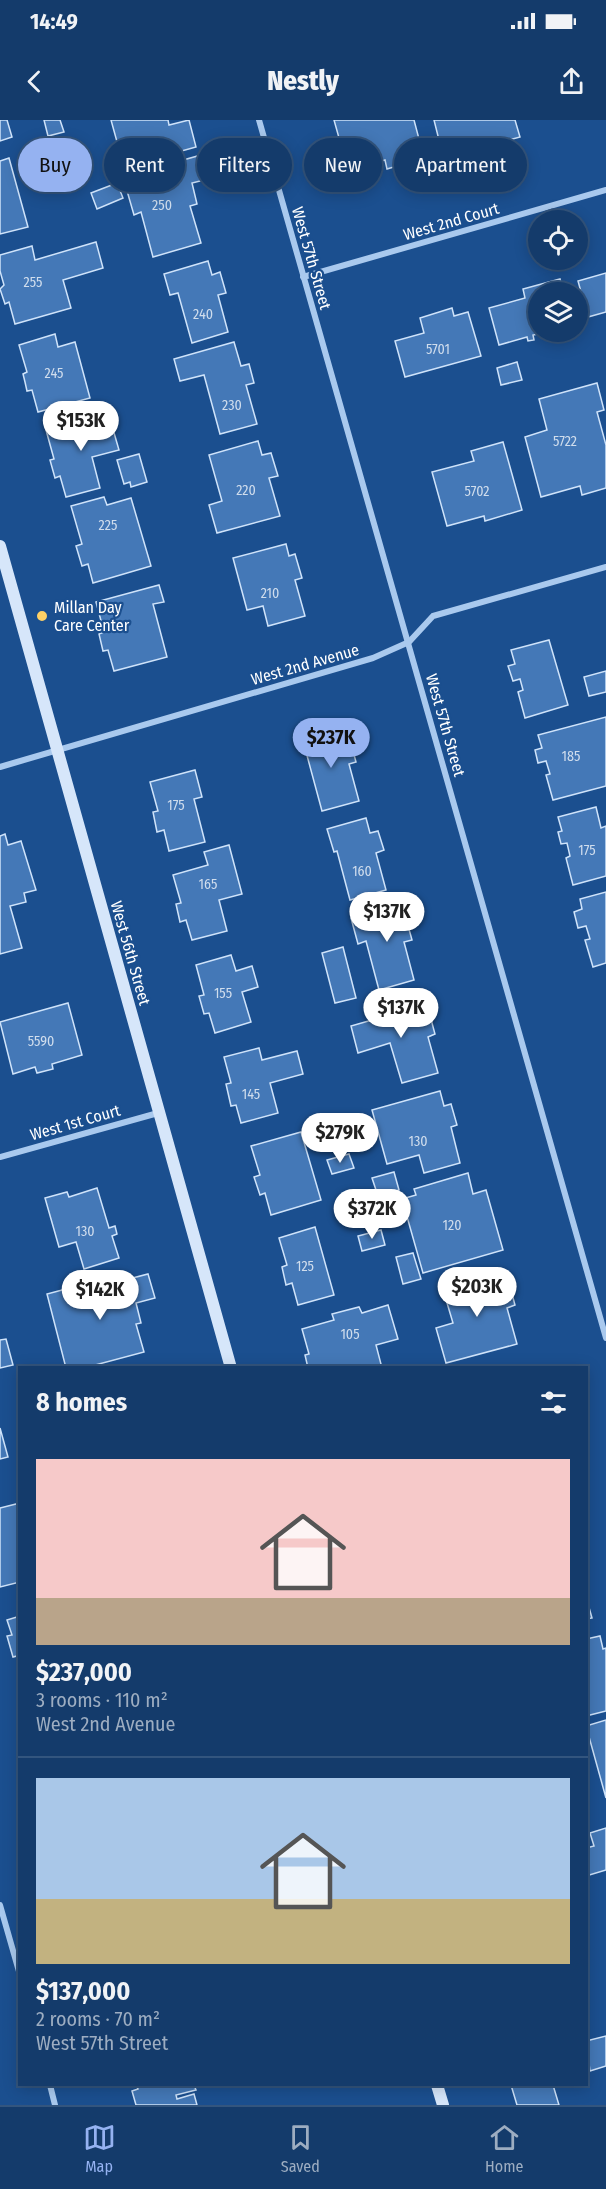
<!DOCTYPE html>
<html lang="en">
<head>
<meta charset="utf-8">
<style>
  :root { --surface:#143b6b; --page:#1d4271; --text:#f1f3f6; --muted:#9dadc1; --line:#33557e; --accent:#95b2f1 }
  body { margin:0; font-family:"Fira Sans Condensed",sans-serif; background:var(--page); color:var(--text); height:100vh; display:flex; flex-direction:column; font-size:22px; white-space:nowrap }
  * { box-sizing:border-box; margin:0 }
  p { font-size:20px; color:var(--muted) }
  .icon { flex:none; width:33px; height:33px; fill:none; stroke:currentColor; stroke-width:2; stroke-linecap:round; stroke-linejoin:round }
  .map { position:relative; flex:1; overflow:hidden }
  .drawer { position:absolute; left:18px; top:1246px; width:570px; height:720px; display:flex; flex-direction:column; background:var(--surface); border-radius:0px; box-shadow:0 3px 15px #0003,0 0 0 2px var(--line) }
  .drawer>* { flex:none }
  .top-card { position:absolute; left:18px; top:18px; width:570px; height:54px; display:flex; gap:12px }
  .tools { position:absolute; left:528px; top:90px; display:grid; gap:12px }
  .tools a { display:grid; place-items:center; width:60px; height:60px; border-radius:50%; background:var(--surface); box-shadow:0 3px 15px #0003,0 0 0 2px var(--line); font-size:30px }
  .price { position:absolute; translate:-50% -51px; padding:0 14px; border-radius:21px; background:#fff; color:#222; font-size:20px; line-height:39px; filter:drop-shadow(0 2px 3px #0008) }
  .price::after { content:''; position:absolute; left:50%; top:36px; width:18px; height:14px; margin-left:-9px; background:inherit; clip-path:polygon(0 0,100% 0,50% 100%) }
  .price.active { background:var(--accent); color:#111 }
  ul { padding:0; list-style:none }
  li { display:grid; align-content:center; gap:12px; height:318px; padding:0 18px }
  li+li { border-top:2px solid var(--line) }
  li span { display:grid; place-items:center; height:186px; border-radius:0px; color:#555 }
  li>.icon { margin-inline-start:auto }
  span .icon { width:108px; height:108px; fill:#fffc; stroke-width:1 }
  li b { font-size:26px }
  h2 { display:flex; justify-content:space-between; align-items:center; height:72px; padding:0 18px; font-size:26px }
  .tag { padding:0 21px; border-radius:27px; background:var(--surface); box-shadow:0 3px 15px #0003,0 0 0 2px var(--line); font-size:21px; line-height:54px }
  .tag.active { background:var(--accent); color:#111 }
  .status { display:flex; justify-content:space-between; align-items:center; height:42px; padding:0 30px; background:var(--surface); direction:ltr }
  .status svg { height:16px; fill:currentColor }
  header { display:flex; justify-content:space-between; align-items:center; height:78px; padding:0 18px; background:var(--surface); font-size:27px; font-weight:800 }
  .menu { display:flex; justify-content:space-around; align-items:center; height:84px; border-top:2px solid var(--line); background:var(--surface); font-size:16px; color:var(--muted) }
  .menu a { display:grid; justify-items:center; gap:3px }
  .menu .active { color:var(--accent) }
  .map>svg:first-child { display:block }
</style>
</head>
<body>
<div class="status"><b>14:49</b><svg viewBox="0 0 49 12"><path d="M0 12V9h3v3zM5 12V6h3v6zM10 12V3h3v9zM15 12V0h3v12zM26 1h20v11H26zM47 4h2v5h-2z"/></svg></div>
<header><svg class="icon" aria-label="back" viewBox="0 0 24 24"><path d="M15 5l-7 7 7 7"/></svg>Nestly<svg class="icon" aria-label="share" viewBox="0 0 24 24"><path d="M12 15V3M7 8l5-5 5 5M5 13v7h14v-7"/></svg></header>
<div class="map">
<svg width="606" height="1985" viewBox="0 0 606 1985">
  <rect width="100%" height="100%" fill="#1b4f8f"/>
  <g fill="#4478b7" stroke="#cfe3fa" stroke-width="1.5">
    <polygon points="0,0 7,0 12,17 0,21"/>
    <polygon points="44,0 60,0 64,12 48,16"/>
    <polygon points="111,0 168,0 169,5 189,0 196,27 124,47"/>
    <polygon points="334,0 414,0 424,38 387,49 385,40 348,50"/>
    <polygon points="434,0 515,0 520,17 482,27 480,18 441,28"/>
    <polygon points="201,35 208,59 192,63 197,84 190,86 201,123 153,137 141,92 134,95 123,57"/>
    <polygon points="9,38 28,107 0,114 0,41"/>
    <polygon points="117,63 123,78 97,89 91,73"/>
    <polygon points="96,122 103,148 63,160 71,188 15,204 9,182 5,184 0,169 4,165 0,151 0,135 32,126 35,140"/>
    <polygon points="208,141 212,155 220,152 226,173 218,175 228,212 192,223 178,173 170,175 164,154"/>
    <polygon points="606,153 606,192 588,197 578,161"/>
    <polygon points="560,159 563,172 538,172 538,212 548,212 533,215 534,220 528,221 527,217 499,225 489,188 525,178 523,169"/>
    <polygon points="452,188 454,196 468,192 481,236 405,257 395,221 424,213 420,198"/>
    <polygon points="55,214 58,227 75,222 90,278 38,292 32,270 27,271 25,262 23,254 27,252 19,225"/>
    <polygon points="234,222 241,246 249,244 254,263 246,265 257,304 220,314 204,255 180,261 174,239"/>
    <polygon points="517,242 522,260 501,265 497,248"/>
    <polygon points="597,263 604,290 597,292 606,325 606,368 582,375 580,366 541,377 525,317 547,310 539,279"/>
    <polygon points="108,292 119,330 92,337 100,368 66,377 60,356 55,358 50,340 54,339 46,310"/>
    <polygon points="258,321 262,335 271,333 278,356 269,358 280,396 217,413 209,385 222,381 209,335"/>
    <polygon points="503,322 522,390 485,401 484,396 447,406 432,352 474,341 471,331"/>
    <polygon points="139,334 147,362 131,367 130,362 124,364 117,340"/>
    <polygon points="104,377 107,385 131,378 151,446 93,463 88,444 82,446 76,426 82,424 71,386"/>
    <polygon points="286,424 289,436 295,434 302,458 295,460 305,496 268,506 263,486 247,490 233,438"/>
    <polygon points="159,465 164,482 153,484 167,537 114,551 108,530 103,531 99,514 104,512 96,482"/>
    <polygon points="549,520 568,585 525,598 518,572 523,570 520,559 513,561 508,546 515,544 511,530"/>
    <polygon points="606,551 606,572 589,576 584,557"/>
    <polygon points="606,597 606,666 553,680 546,655 550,654 546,641 538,643 535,630 542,628 538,615"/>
    <polygon points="337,608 340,623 350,620 356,642 349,644 359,681 322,691 302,617"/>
    <polygon points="195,650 202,677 194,679 205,722 169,731 164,710 157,712 153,692 158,691 150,662"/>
    <polygon points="596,687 601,708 606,706 606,756 573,765 566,738 570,736 567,723 561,724 558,712 562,711 558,697"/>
    <polygon points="366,698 370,713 378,711 384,730 376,733 386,770 350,780 337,731 334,732 327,709"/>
    <polygon points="5,714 8,725 21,721 36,770 24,773 26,782 10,786 22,828 0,834 0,716"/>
    <polygon points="229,725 242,774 219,780 227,811 192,820 186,800 180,802 176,784 181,783 173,755 208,745 204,732"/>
    <polygon points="606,772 606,843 593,847 585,820 590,819 586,806 578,808 574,792 582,789 580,779"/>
    <polygon points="409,782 414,799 407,802 412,820 404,822 414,860 379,870 366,821 358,824 351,798"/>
    <polygon points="343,827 356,878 335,883 322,833"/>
    <polygon points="231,835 236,851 252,846 258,867 242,872 251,902 215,913 209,893 204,894 199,876 204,875 196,845"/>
    <polygon points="417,880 422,894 429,892 435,914 428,917 438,953 402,963 390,923 358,933 351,906 372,900 369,893"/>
    <polygon points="68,883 82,935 52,944 53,949 37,953 35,947 13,954 0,902"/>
    <polygon points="259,928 262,940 297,931 303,954 270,963 278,993 241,1003 236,985 231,986 226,964 231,963 224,937"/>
    <polygon points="440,971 444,986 451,984 457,1005 451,1007 460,1043 424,1053 419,1035 387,1044 372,990"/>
    <polygon points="301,1012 321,1080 271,1095 265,1073 260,1075 254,1057 260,1055 251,1026"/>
    <polygon points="349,1034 354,1048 332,1054 327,1040"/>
    <polygon points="394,1052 399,1070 378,1076 372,1058"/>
    <polygon points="468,1053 473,1074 486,1070 503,1130 423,1153 402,1079 416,1075 414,1069"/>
    <polygon points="97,1068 109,1108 115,1106 117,1114 112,1116 119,1138 84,1149 76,1122 59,1127 45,1078 67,1072 69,1077"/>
    <polygon points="315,1107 334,1175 298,1185 292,1163 286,1165 282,1147 287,1145 279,1118"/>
    <polygon points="381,1110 385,1125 362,1131 358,1116"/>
    <polygon points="413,1133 421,1159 403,1164 396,1137"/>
    <polygon points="496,1151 500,1165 509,1163 515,1185 507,1188 517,1224 446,1243 436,1208 453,1203 442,1166"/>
    <polygon points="148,1154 155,1178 136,1183 141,1203 136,1204 144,1232 84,1248 66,1248 47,1174 96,1161 98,1167"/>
    <polygon points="388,1185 398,1219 376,1225 382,1248 308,1248 305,1235 309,1234 302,1209 334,1200 332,1194 359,1187 362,1193"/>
    <polygon points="6,1219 13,1245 0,1248 0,1220"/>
    <polygon points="0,1308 8,1337 0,1339"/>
    <polygon points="20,1383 20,1462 0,1467 0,1388"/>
    <polygon points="586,1477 592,1498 586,1499"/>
    <polygon points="20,1496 20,1545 17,1536 13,1537 7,1516 12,1515 7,1500"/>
    <polygon points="600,1516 603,1529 606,1528 606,1591 586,1596 586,1519"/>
    <polygon points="606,1600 606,1678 586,1606"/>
    <polygon points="606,1708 606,1750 586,1756 586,1728 594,1726 590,1713"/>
    <polygon points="606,1916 606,1946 590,1951 586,1921"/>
    <polygon points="137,1965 194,1965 196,1970 176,1975 177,1979 194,1974 197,1985 136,1985 132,1971 138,1969"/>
    <polygon points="511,1965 553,1965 559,1985 517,1985"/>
  </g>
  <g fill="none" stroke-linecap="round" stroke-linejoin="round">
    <g stroke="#a9c9ee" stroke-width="6">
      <polyline points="259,0 606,1218"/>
      <polyline points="303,157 606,70"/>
      <polyline points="0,647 373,538 409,522 433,496 606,447"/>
      <polyline points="0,1037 158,993"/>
      <polyline points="0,1785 20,1855"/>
      <polyline points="50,1965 55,1985"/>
    </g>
    <g stroke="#d6e6fa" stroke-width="12">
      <polyline points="0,426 231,1248"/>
      <polyline points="437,1965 443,1985"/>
    </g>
  </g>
  <circle fill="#ffd166" stroke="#1b4f8f" stroke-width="2" cx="42" cy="496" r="6"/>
  <g text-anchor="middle" stroke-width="4.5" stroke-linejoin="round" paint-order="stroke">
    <g font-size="14" fill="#d0dded">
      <text x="162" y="90">250</text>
      <text x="33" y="167">255</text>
      <text x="203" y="199">240</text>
      <text x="438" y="234">5701</text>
      <text x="54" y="258">245</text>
      <text x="232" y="290">230</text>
      <text x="565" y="326">5722</text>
      <text x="246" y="375">220</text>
      <text x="477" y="376">5702</text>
      <text x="108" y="410">225</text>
      <text x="270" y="478">210</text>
      <text x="571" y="641">185</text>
      <text x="176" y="690">175</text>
      <text x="587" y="735">175</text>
      <text x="362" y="756">160</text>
      <text x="208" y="769">165</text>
      <text x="223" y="878">155</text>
      <text x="41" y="926">5590</text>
      <text x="251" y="979">145</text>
      <text x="418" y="1026">130</text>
      <text x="452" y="1110">120</text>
      <text x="85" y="1116">130</text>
      <text x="305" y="1151">125</text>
      <text x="350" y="1219">105</text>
    </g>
    <g font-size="16" fill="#fff" stroke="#1b4f8f">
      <text transform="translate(451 101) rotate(-16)" y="6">West 2nd Court</text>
      <text transform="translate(312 138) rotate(74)" y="6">West 57th Street</text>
      <text transform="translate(305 544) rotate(-16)" y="6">West 2nd Avenue</text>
      <text transform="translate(446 605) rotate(74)" y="6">West 57th Street</text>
      <text transform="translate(131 833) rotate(74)" y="6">West 56th Street</text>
      <text transform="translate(75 1002) rotate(-16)" y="6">West 1st Court</text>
    </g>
    <g font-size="16" fill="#fff" stroke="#1b4f8f" text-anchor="start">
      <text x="54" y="493">Millan Day<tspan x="54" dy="18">Care Center</tspan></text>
    </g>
  </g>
</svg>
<div class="tools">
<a><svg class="icon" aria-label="locate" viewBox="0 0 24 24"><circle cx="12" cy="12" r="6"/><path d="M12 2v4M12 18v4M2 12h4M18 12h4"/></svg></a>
<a><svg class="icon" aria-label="layers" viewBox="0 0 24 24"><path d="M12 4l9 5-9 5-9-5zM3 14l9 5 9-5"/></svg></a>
</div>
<b class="price" style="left:81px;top:332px">$153K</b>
<b class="price active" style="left:331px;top:649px">$237K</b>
<b class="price" style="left:387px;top:823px">$137K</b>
<b class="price" style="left:401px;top:919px">$137K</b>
<b class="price" style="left:340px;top:1044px">$279K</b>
<b class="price" style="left:372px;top:1120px">$372K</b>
<b class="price" style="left:477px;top:1198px">$203K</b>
<b class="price" style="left:100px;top:1201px">$142K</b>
<div class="top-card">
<a class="tag active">Buy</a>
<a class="tag">Rent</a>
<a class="tag">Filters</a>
<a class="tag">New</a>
<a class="tag">Apartment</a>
</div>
<section class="drawer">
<h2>8 homes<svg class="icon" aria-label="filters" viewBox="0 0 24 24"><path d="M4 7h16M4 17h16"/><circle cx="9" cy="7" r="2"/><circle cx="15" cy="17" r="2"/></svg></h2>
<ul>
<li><span style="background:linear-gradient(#f6c9c9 75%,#b9a48a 0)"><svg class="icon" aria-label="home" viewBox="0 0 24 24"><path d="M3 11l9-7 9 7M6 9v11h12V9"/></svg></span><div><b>$237,000</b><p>3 rooms · 110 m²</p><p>West 2nd Avenue</p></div></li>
<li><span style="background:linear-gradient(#a9c7e8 65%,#c2b280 0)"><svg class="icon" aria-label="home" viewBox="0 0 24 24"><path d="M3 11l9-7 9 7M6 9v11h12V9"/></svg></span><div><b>$137,000</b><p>2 rooms · 70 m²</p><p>West 57th Street</p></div></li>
</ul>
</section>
</div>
<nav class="menu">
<a class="active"><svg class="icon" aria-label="map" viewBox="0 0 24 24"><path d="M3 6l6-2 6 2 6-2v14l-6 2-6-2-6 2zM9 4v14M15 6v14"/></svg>Map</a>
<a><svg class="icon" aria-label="saved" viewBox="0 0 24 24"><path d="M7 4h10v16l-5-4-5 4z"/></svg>Saved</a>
<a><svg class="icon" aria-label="home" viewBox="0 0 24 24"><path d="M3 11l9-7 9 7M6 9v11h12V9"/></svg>Home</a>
</nav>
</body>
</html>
